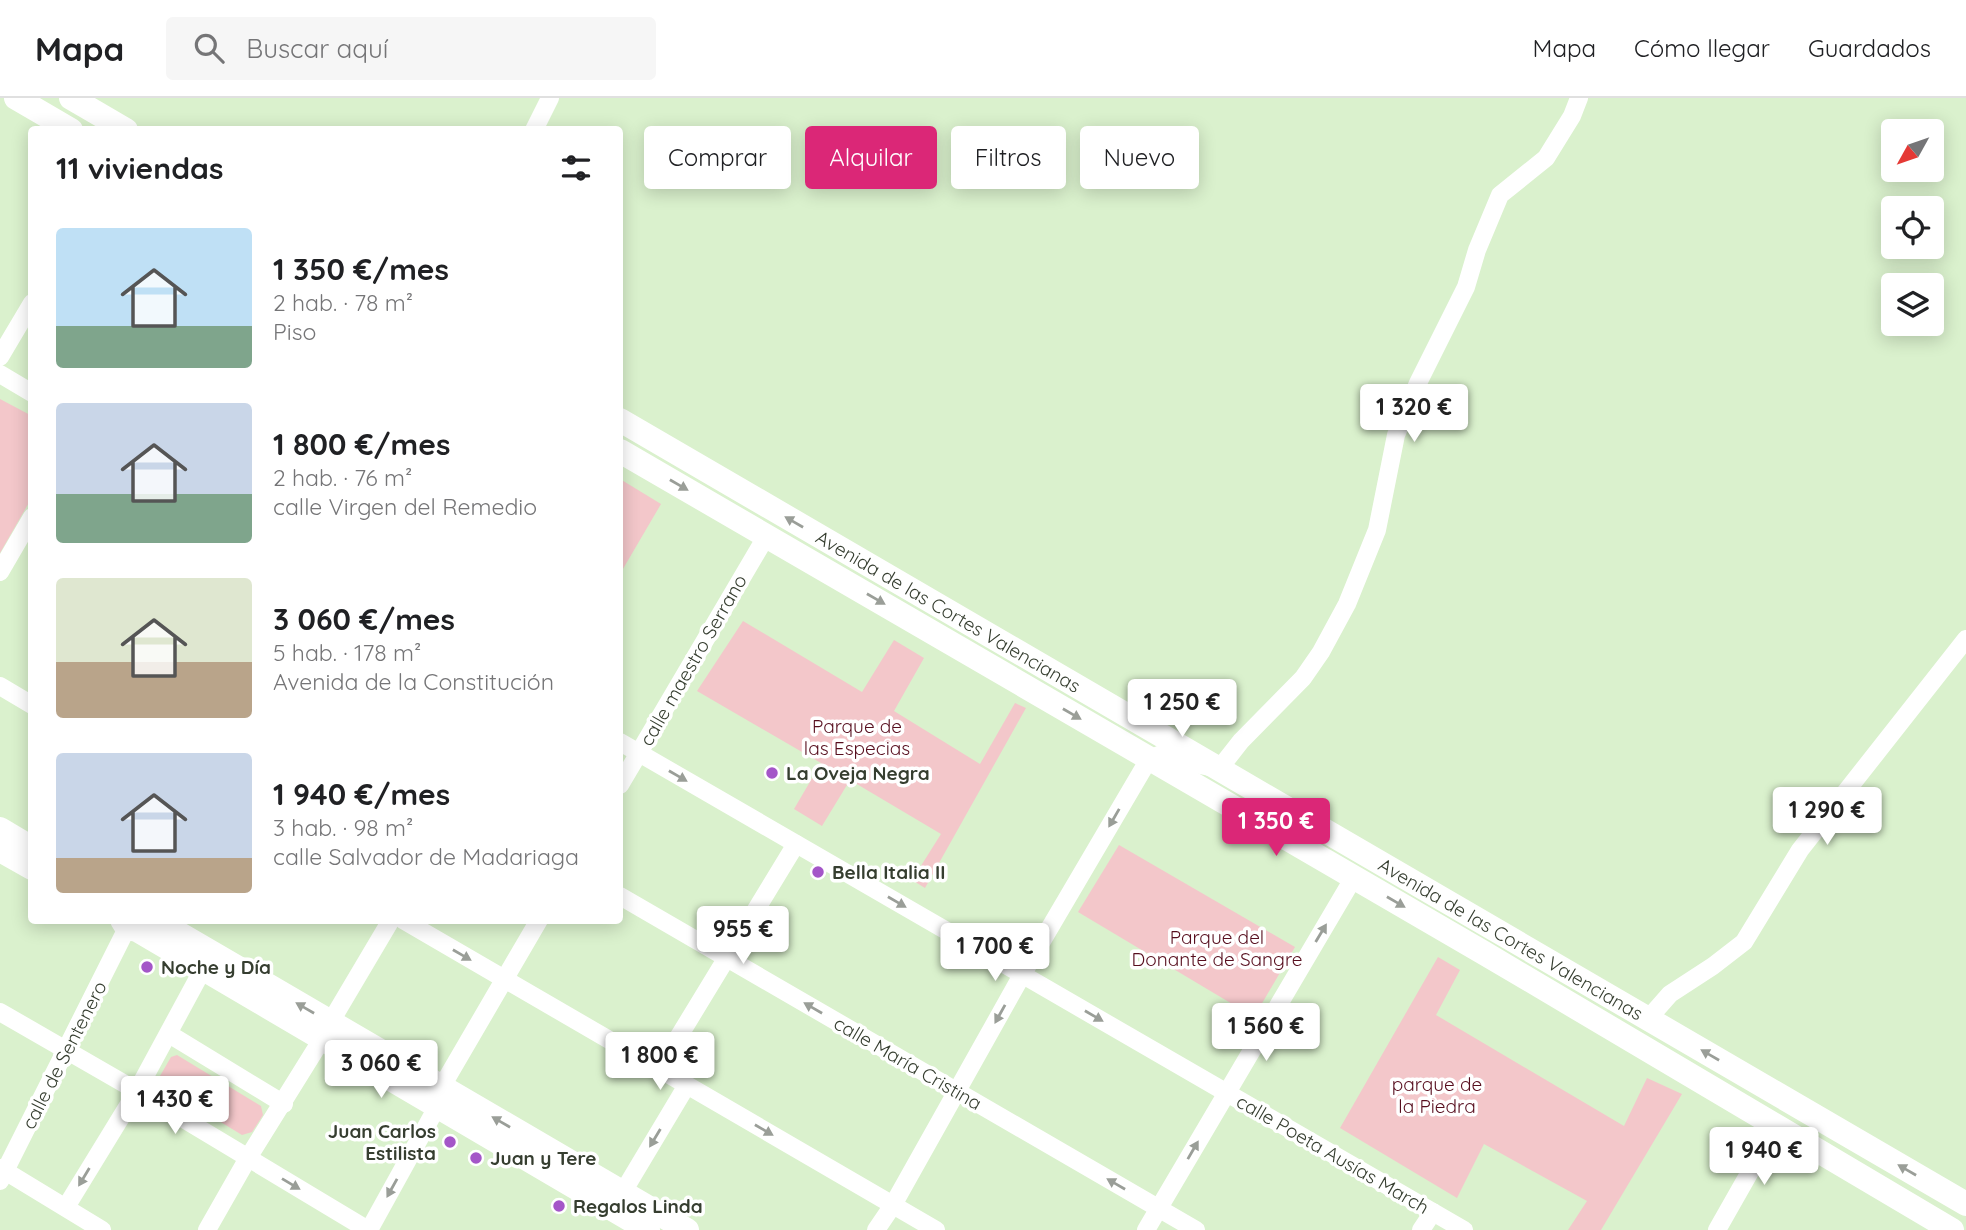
<!DOCTYPE html>
<html lang="es">
<head>
<meta charset="utf-8">
<style>
  :root { --surface:#fff; --page:#f6f6f6; --text:#202124; --muted:#757577; --line:#e0e0e0; --accent:#db2777 }
  body { margin:0; font-family:Quicksand,sans-serif; background:var(--page); color:var(--text); height:100vh; display:flex; flex-direction:column; font-size:26px; white-space:nowrap }
  * { box-sizing:border-box; margin:0 }
  p { font-size:23px; color:var(--muted) }
  .icon { flex:none; width:38px; height:38px; fill:none; stroke:currentColor; stroke-width:2; stroke-linecap:round; stroke-linejoin:round }
  .map { position:relative; flex:1; overflow:hidden }
  .sheet { position:absolute; left:28px; top:28px; width:595px; height:798px; display:flex; flex-direction:column; background:var(--surface); border-radius:7px; box-shadow:0 4px 18px #0003 }
  .sheet>* { flex:none }
  .hud { position:absolute; left:644px; top:28px; width:665px; height:63px; display:flex; gap:14px }
  .needle { width:46px; rotate:230deg }
  .fabs { position:absolute; left:1881px; top:21px; display:grid; gap:14px }
  .fabs a { display:grid; place-items:center; width:63px; height:63px; border-radius:7px; background:var(--surface); box-shadow:0 4px 18px #0003; font-size:35px }
  .price { position:absolute; translate:-50% -60px; padding:0 16px; border-radius:7px; background:#fff; color:#222; font-size:23px; line-height:46px; filter:drop-shadow(0 2px 4px #0008) }
  .price::after { content:''; position:absolute; left:50%; top:42px; width:21px; height:16px; margin-left:-10px; background:inherit; clip-path:polygon(0 0,100% 0,50% 100%) }
  .price.on { background:var(--accent); color:#fff }
  ul { padding:0; list-style:none }
  li { display:flex; align-items:center; gap:21px; height:175px; padding:0 28px }
  li span { display:grid; place-items:center; flex:none; width:196px; height:140px; border-radius:7px; color:#555 }
  li>.icon { margin-inline-start:auto }
  span .icon { width:84px; height:84px; fill:#fffc; stroke-width:1 }
  li b { font-size:30px }
  h2 { display:flex; justify-content:space-between; align-items:center; height:84px; padding:0 28px; font-size:30px }
  .pill { padding:0 24px; border-radius:7px; background:var(--surface); box-shadow:0 4px 18px #0003; font-size:24px; line-height:63px }
  .pill.on { background:var(--accent); color:#fff }
  header { display:flex; align-items:center; gap:42px; box-sizing:border-box; height:98px; padding:0 35px; background:var(--surface); border-bottom:2px solid var(--line) }
  header strong { font-size:33px }
  nav { display:flex; gap:38px; margin-inline-start:auto; font-size:24px }
  .search { width:490px; height:63px; background:var(--page); display:flex; align-items:center; gap:18px; box-sizing:border-box; padding:0 24px; border-radius:7px; color:var(--muted); font-size:26px }
  .map>svg:first-child { display:block }
</style>
</head>
<body>
<header>
<strong>Mapa</strong>
<div class="search"><svg class="icon" aria-label="search" viewBox="0 0 24 24"><circle cx="10" cy="10" r="6"/><path d="M15 15l6 6"/></svg>Buscar aquí</div>
<nav><a>Mapa</a><a>Cómo llegar</a><a>Guardados</a></nav>
</header>
<div class="map">
<svg width="1966" height="1132" viewBox="0 0 1966 1132">
  <rect width="100%" height="100%" fill="#daf1cd"/>
  <g fill="#f3c7ca">
    <polygon points="0,301 32,318 31,401 0,455"/>
    <polygon points="620,381 661,406 620,476"/>
    <polygon points="743,523 862,594 894,542 924,560 894,613 980,666 1015,605 1026,610 925,790 912,782 941,736 850,682 822,728 794,711 821,665 697,593"/>
    <polygon points="1119,747 1295,849 1254,919 1078,814"/>
    <polygon points="1438,859 1460,872 1436,917 1624,1028 1647,980 1682,996 1601,1132 1568,1132 1587,1103 1484,1046 1457,1100 1340,1030"/>
    <polygon points="177,957 261,1008 263,1017 252,1034 242,1037 160,987 160,978 171,959"/>
  </g>
  <g fill="none" stroke-linecap="round" stroke-linejoin="round">
    <g stroke="#fff" stroke-width="18">
      <polyline points="534,32 550,0"/>
      <polyline points="0,259 32,205"/>
      <polyline points="0,276 32,295"/>
      <polyline points="0,474 32,419"/>
      <polyline points="0,588 32,607"/>
      <polyline points="620,644 1464,1132"/>
      <polyline points="620,687 767,437"/>
      <polyline points="620,798 1196,1132"/>
      <polyline points="403,822 936,1132"/>
      <polyline points="0,914 137,993 368,1132"/>
      <polyline points="1648,921 1670,896 1713,868 1744,844 1800,752 1966,541"/>
      <polyline points="330,925 391,822"/>
      <polyline points="169,936 284,1006"/>
      <polyline points="659,971 796,746"/>
      <polyline points="441,990 539,822"/>
      <polyline points="0,1070 102,1132"/>
      <polyline points="0,1083 127,830"/>
      <polyline points="623,1094 687,987"/>
      <polyline points="66,1109 137,993 203,871"/>
      <polyline points="207,1132 248,1060 322,941"/>
      <polyline points="369,1132 437,1009"/>
      <polyline points="876,1132 893,1107 1022,877 1149,661 1166,654 1191,665 1219,671 1241,643 1303,580 1321,554 1347,506 1377,432 1396,337 1418,285 1466,189 1477,152 1500,97 1546,60 1572,18 1579,0"/>
      <polyline points="1146,1132 1354,779"/>
      <polyline points="1421,1132 1433,1114"/>
      <polyline points="1717,1132 1776,1028"/>
    </g>
    <g stroke="#fff" stroke-width="24">
      <polyline points="16,0 71,32"/>
      <polyline points="71,0 126,32"/>
      <path id="s1" d="M620,322L1966,1106"/>
      <polyline points="620,353 1484,855 1952,1132"/>
      <polyline points="0,731 32,750"/>
      <polyline points="0,752 32,770"/>
      <polyline points="122,822 127,830 137,832 648,1132"/>
      <polyline points="156,822 687,1132"/>
    </g>
  </g>
  <defs><path id="oneway-solid" d="M-6-.8H1V-3.2L6.5 0L1 3.2V.8H-6Z" transform="scale(1.75)"/></defs>
  <g fill="#9a9e98">
    <use href="#oneway-solid" transform="translate(679 387) rotate(30)"/>
    <use href="#oneway-solid" transform="translate(794 424) rotate(-150)"/>
    <use href="#oneway-solid" transform="translate(876 501) rotate(30)"/>
    <use href="#oneway-solid" transform="translate(1072 616) rotate(30)"/>
    <use href="#oneway-solid" transform="translate(678 678) rotate(30)"/>
    <use href="#oneway-solid" transform="translate(1114 720) rotate(120)"/>
    <use href="#oneway-solid" transform="translate(897 804) rotate(30)"/>
    <use href="#oneway-solid" transform="translate(1396 804) rotate(30)"/>
    <use href="#oneway-solid" transform="translate(1321 835) rotate(-59)"/>
    <use href="#oneway-solid" transform="translate(462 857) rotate(30)"/>
    <use href="#oneway-solid" transform="translate(305 910) rotate(-150)"/>
    <use href="#oneway-solid" transform="translate(813 910) rotate(-150)"/>
    <use href="#oneway-solid" transform="translate(1000 916) rotate(119)"/>
    <use href="#oneway-solid" transform="translate(1094 918) rotate(30)"/>
    <use href="#oneway-solid" transform="translate(1710 957) rotate(-150)"/>
    <use href="#oneway-solid" transform="translate(501 1024) rotate(-150)"/>
    <use href="#oneway-solid" transform="translate(764 1032) rotate(30)"/>
    <use href="#oneway-solid" transform="translate(655 1040) rotate(121)"/>
    <use href="#oneway-solid" transform="translate(1193 1052) rotate(-60)"/>
    <use href="#oneway-solid" transform="translate(1907 1072) rotate(-150)"/>
    <use href="#oneway-solid" transform="translate(84 1079) rotate(121)"/>
    <use href="#oneway-solid" transform="translate(291 1086) rotate(31)"/>
    <use href="#oneway-solid" transform="translate(1116 1086) rotate(-150)"/>
    <use href="#oneway-solid" transform="translate(392 1090) rotate(119)"/>
  </g>
  <g fill="#a456c8" stroke="#fff" stroke-width="2.5">
    <circle cx="772" cy="675" r="7"/>
    <circle cx="818" cy="774" r="7"/>
    <circle cx="147" cy="869" r="7"/>
    <circle cx="450" cy="1044" r="7"/>
    <circle cx="476" cy="1060" r="7"/>
    <circle cx="559" cy="1108" r="7"/>
  </g>
  <g text-anchor="middle" stroke-width="7" stroke-linejoin="round" paint-order="stroke">
    <g font-size="19" fill="#363e30" stroke="#fff">
      <text dy="7" stroke="none"><textPath href="#s1" startOffset="380">Avenida de las Cortes Valencianas</textPath></text>
      <text transform="translate(693 562) rotate(-60)" y="7">calle maestro Serrano</text>
      <text dy="7" stroke="none"><textPath href="#s1" startOffset="1031">Avenida de las Cortes Valencianas</textPath></text>
      <text transform="translate(64 957) rotate(-63)" y="7">calle de Sentenero</text>
      <text transform="translate(908 965) rotate(30)" y="7">calle María Cristina</text>
      <text transform="translate(1333 1056) rotate(30)" y="7">calle Poeta Ausías March</text>
    </g>
    <g font-size="19" fill="#570e1e" stroke="#fff">
      <text x="857" y="635">Parque de<tspan x="857" dy="22">las Especias</tspan></text>
      <text x="1217" y="846">Parque del<tspan x="1217" dy="22">Donante de Sangre</tspan></text>
      <text x="1437" y="993">parque de<tspan x="1437" dy="22">la Piedra</tspan></text>
    </g>
    <g font-size="19" font-weight="bold" fill="#363e30" stroke="#fff" text-anchor="start">
      <text x="786" y="682">La Oveja Negra</text>
      <text x="832" y="781">Bella Italia II</text>
      <text x="161" y="876">Noche y Día</text>
      <text x="436" y="1040" text-anchor="end">Juan Carlos<tspan x="436" dy="22">Estilista</tspan></text>
      <text x="490" y="1067">Juan y Tere</text>
      <text x="573" y="1115">Regalos Linda</text>
    </g>
  </g>
</svg>
<div class="fabs">
<a><svg class="needle" viewBox="-14 -14 28 28"><path d="M0-13l5 13h-10z" fill="#e53935"/><path d="M0 13l5-13h-10z" fill="#757577"/></svg></a>
<a><svg class="icon" aria-label="locate" viewBox="0 0 24 24"><circle cx="12" cy="12" r="6"/><path d="M12 2v4M12 18v4M2 12h4M18 12h4"/></svg></a>
<a><svg class="icon" aria-label="layers" viewBox="0 0 24 24"><path d="M12 4l9 5-9 5-9-5zM3 14l9 5 9-5"/></svg></a>
</div>
<b class="price" style="left:1414px;top:346px">1 320 €</b>
<b class="price" style="left:1182px;top:641px">1 250 €</b>
<b class="price" style="left:1827px;top:749px">1 290 €</b>
<b class="price on" style="left:1276px;top:760px">1 350 €</b>
<b class="price" style="left:743px;top:868px">955 €</b>
<b class="price" style="left:995px;top:885px">1 700 €</b>
<b class="price" style="left:1266px;top:965px">1 560 €</b>
<b class="price" style="left:660px;top:994px">1 800 €</b>
<b class="price" style="left:381px;top:1002px">3 060 €</b>
<b class="price" style="left:175px;top:1038px">1 430 €</b>
<b class="price" style="left:1764px;top:1089px">1 940 €</b>
<div class="hud">
<a class="pill">Comprar</a>
<a class="pill on">Alquilar</a>
<a class="pill">Filtros</a>
<a class="pill">Nuevo</a>
</div>
<section class="sheet">
<h2>11 viviendas<svg class="icon" aria-label="filters" viewBox="0 0 24 24"><path d="M4 7h16M4 17h16"/><circle cx="9" cy="7" r="2"/><circle cx="15" cy="17" r="2"/></svg></h2>
<ul>
<li><span style="background:linear-gradient(#bfe0f5 70%,#7fa58c 0)"><svg class="icon" aria-label="home" viewBox="0 0 24 24"><path d="M3 11l9-7 9 7M6 9v11h12V9"/></svg></span><div><b>1 350 €/mes</b><p>2 hab. · 78 m²</p><p>Piso</p></div></li>
<li><span style="background:linear-gradient(#c9d6e8 65%,#7fa58c 0)"><svg class="icon" aria-label="home" viewBox="0 0 24 24"><path d="M3 11l9-7 9 7M6 9v11h12V9"/></svg></span><div><b>1 800 €/mes</b><p>2 hab. · 76 m²</p><p>calle Virgen del Remedio</p></div></li>
<li><span style="background:linear-gradient(#dfe7d0 60%,#b9a48a 0)"><svg class="icon" aria-label="home" viewBox="0 0 24 24"><path d="M3 11l9-7 9 7M6 9v11h12V9"/></svg></span><div><b>3 060 €/mes</b><p>5 hab. · 178 m²</p><p>Avenida de la Constitución</p></div></li>
<li><span style="background:linear-gradient(#c9d6e8 75%,#b9a48a 0)"><svg class="icon" aria-label="home" viewBox="0 0 24 24"><path d="M3 11l9-7 9 7M6 9v11h12V9"/></svg></span><div><b>1 940 €/mes</b><p>3 hab. · 98 m²</p><p>calle Salvador de Madariaga</p></div></li>
</ul>
</section>
</div>
</body>
</html>
